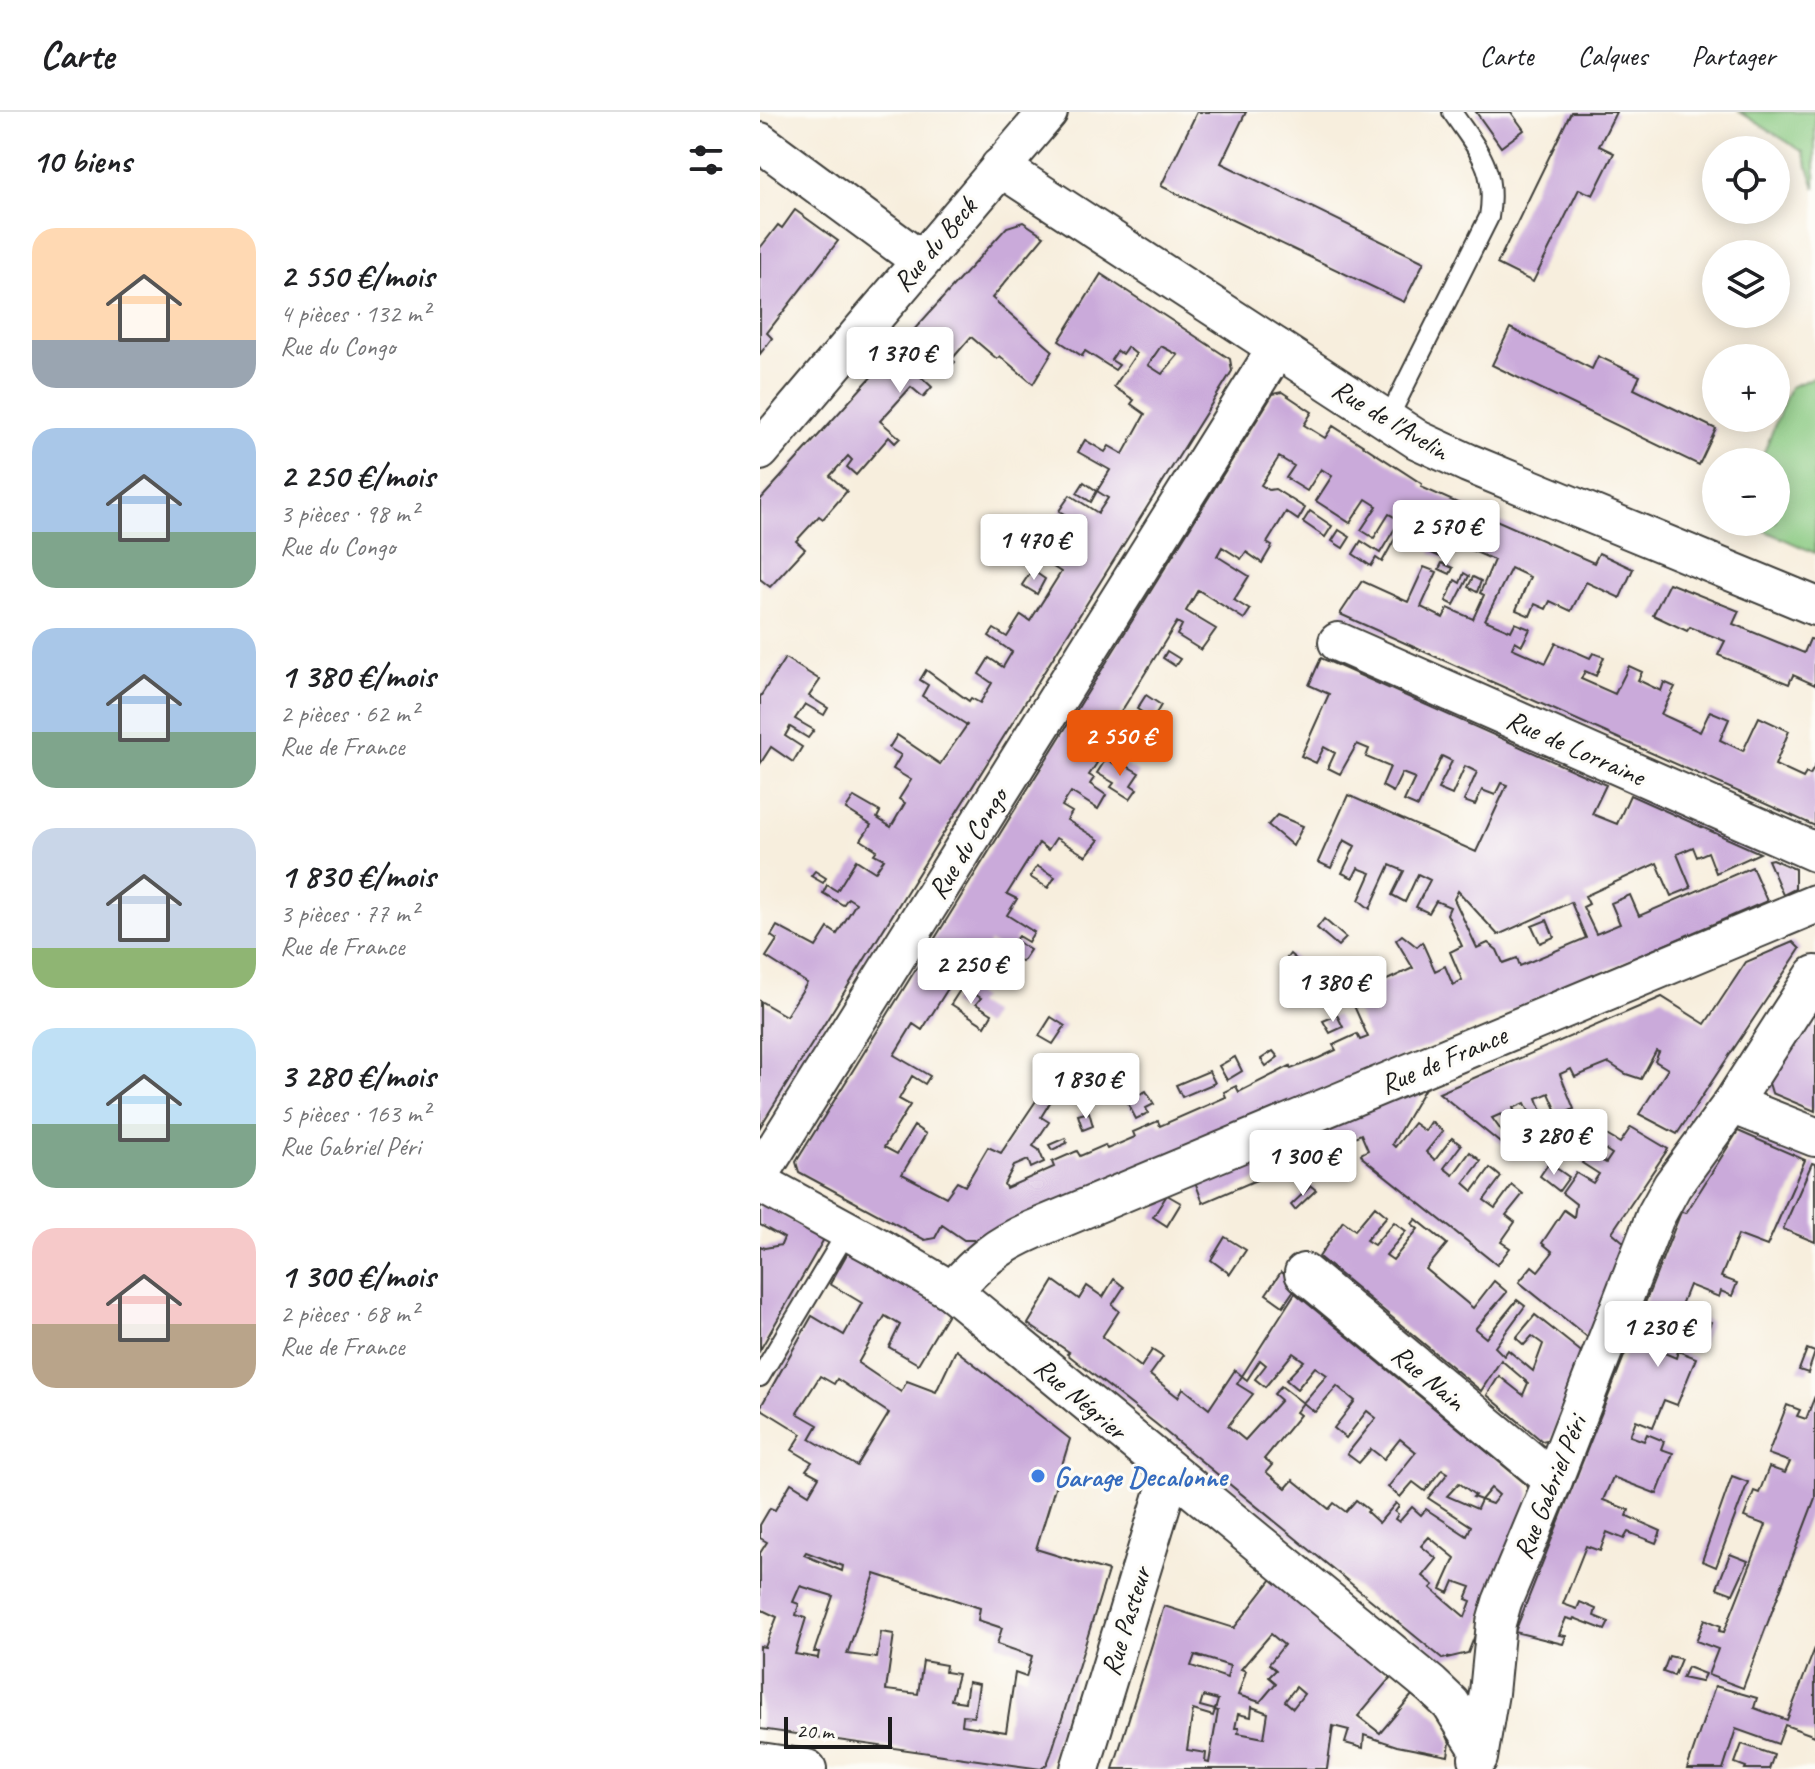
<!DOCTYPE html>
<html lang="fr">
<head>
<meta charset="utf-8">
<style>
  :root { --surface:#fff; --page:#f6f6f6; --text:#202124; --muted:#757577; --line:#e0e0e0; --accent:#ea580c }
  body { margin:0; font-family:Caveat,sans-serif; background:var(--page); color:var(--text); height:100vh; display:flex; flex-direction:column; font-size:30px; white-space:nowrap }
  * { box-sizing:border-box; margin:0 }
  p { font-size:26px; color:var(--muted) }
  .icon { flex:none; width:44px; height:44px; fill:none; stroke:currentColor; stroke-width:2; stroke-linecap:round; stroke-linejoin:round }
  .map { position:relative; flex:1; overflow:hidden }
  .sheet { display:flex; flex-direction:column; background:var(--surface); width:760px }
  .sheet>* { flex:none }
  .tools { position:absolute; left:942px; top:24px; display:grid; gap:16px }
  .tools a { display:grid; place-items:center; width:88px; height:88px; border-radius:50%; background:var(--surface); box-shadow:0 4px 20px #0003; font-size:40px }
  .scale { position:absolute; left:24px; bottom:20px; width:108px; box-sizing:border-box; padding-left:8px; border:4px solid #1c1c1c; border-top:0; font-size:22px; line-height:28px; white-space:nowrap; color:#1c1c1c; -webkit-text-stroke:6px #fdfcf7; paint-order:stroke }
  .price { position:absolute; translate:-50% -68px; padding:0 18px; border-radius:8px; background:#fff; color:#222; font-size:26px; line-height:52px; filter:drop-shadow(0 2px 4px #0008) }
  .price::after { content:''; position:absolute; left:50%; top:48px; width:24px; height:18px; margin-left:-12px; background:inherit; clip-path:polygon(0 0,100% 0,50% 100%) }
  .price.selected { background:var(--accent); color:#fff }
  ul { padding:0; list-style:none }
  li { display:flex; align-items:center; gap:24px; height:200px; padding:0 32px }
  li span { display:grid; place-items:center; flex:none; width:224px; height:160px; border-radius:24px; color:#555 }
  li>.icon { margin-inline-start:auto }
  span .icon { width:96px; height:96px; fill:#fffc; stroke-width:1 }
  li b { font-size:34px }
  h2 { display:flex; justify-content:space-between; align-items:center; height:96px; padding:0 32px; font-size:34px }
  header { display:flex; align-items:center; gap:48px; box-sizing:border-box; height:112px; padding:0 40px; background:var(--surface); border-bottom:2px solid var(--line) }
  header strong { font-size:38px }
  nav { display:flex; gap:44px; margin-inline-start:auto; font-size:28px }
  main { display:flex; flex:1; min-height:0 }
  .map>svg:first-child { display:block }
</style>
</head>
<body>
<header>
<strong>Carte</strong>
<nav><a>Carte</a><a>Calques</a><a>Partager</a></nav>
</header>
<main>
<section class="sheet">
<h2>10 biens<svg class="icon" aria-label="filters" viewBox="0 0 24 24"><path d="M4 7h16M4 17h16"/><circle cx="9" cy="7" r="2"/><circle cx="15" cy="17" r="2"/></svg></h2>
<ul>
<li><span style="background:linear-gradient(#ffd9b3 70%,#9aa5b1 0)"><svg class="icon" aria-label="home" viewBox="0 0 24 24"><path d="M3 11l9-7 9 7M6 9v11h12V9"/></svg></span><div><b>2 550 €/mois</b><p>4 pièces · 132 m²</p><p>Rue du Congo</p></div></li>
<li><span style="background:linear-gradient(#a9c7e8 65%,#7fa58c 0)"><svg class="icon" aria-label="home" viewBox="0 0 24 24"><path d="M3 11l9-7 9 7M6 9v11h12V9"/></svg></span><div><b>2 250 €/mois</b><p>3 pièces · 98 m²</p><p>Rue du Congo</p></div></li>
<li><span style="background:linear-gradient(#a9c7e8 65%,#7fa58c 0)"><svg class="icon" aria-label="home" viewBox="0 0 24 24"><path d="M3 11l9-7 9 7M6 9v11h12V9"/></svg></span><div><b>1 380 €/mois</b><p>2 pièces · 62 m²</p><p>Rue de France</p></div></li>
<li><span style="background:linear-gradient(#c9d6e8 75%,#8fb573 0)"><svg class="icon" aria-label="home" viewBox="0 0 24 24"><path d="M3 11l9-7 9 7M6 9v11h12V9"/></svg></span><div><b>1 830 €/mois</b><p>3 pièces · 77 m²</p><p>Rue de France</p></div></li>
<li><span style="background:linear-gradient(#bfe0f5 60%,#7fa58c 0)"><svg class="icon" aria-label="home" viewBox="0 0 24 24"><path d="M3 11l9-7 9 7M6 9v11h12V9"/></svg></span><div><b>3 280 €/mois</b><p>5 pièces · 163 m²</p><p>Rue Gabriel Péri</p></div></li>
<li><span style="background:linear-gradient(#f6c9c9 60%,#b9a48a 0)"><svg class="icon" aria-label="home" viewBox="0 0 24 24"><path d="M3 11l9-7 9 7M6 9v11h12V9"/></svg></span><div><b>1 300 €/mois</b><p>2 pièces · 68 m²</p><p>Rue de France</p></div></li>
</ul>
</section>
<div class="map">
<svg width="1055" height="1657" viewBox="0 0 1055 1657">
  <rect width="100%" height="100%" fill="#fdfcf7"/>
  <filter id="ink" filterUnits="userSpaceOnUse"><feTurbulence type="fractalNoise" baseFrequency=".0125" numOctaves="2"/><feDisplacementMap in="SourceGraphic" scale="16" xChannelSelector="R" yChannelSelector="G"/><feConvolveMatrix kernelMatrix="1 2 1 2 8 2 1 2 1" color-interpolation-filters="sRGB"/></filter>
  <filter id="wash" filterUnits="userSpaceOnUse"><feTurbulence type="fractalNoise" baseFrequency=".006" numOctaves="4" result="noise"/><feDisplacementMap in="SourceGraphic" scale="32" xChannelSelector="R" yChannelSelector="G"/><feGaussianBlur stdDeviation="1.8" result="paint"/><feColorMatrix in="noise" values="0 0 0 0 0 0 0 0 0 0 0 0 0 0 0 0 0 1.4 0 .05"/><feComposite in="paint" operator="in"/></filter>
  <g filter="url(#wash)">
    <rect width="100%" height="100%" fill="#f7eedd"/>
    <g fill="#89c981" stroke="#52724e" stroke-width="2">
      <polygon points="980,0 1055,0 1055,76 1043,40"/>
      <polygon points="1055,265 1055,441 985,410 1016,410 1016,350 1000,350 1030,275"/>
    </g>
    <g id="blocks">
      <g fill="#caaada" fill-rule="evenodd">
        <polygon points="437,0 486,0 461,51 664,150 644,190 401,74"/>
        <polygon points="716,0 751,0 764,18 741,35"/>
        <polygon points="811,0 856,0 839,34 854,41 833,83 819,77 773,170 737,152"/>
        <polygon points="35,98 78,129 7,221 12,226 0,242 0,136 18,113 22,116"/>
        <polygon points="263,110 284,124 232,186 293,239 273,272 240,244 237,247 211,225 192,247 195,250 184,262 171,252 160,264 172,275 163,285 151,275 120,309 140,326 135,331 129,325 96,363 87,355 92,348 88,344 70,364 87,379 63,407 59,404 36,429 45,437 10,475 0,467 0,388 247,115"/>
        <path d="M341,162L470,247L472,259L0,1015V889L26,904L47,871L6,845L17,828L11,824L17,814L56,835L68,816L77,822L96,791L88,786L83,793L63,781L67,773L77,779L96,748L115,760L124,747L114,742L117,738L101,728L111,713L86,697L94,685L120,700L117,706L131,715L145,691L139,687L151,668L133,657L141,643L129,636L137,623L180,652L207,613L162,584L168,573L160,568L166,558L209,589L211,586L220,591L232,571L219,562L229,546L243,555L252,540L229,524L234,517L247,525L261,503L270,509L301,460L270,440L277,428L286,434L306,403L299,399L310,383L338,401L348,386L337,379L350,358L318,340L325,328L345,340L349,334L363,342L385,302L371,292L374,288L354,275L376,242L367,235L362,242L357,239L351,248L359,253L355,258L325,239L322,244L299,229ZM401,234L418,243L402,262L388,253Z"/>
        <polygon points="750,216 832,257 838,244 880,264 874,277 956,317 939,353 732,253"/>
        <path d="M522,280L552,300L544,313L565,326L573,314L662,372L661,375L834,451L839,441L873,457L860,486L826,470L811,499L790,489L786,497L775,492L770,504L756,498L770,465L751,456L725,508L751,519L755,511L770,517L762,533L755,529L752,536L786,551L796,531L830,546L833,541L844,545L836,564L825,559L821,567L855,582L869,554L882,560L878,568L901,579L904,570L915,575L901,602L940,620L950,599L969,607L960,628L983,639L999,605L1029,619L1015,653L1043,666L1046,661L1050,663L1055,654V714L580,502L602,469L648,490L664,455L677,460L661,495L683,506L688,496L713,507L724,483L720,481L734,448L695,431L687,448L671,441L673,436L638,421L622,450L616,446L611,454L593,442L601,429L620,441L640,408L629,402L614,426L601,418L617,394L606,387L590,411L556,389L572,364L561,357L547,379L526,366L534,354L519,345L501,373L509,378L515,377L545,396L538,408L526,400L507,431L512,434L502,451L486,440L481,447L462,435L457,444L489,464L474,488L490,498L484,507L438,478L426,499L456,517L441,538L417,523L422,513L417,510L331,648L337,651L329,663L334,666L330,672L346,683L338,697L311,680L302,694L312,700L307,708L339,728L326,744L296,726L288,738L279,731L247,782L257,787L247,803L274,820L268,830L258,824L255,828L270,838L262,850L230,830L219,849L209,843L162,918L153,912L134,943L170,964L165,972L152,964L139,987L150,993L124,1035L137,1042L154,1014L166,1022L142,1062L186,1085L197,1070L205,1074L228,1035L241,1041L294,962L304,968L281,1005L289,1010L273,1034L279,1038L284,1050L271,1056L268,1048L254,1054L244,1072L246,1076L294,1055L292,1050L317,1039L320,1044L345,1033L347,1037L375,1025L373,1020L398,1009L400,1014L466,985L464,980L476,974L479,980L530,954L531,957L559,946L576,938L573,933L597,922L600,928L608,925L590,885L653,856L636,828L642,823L657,835L662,830L675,859L685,854L693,873L702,868L690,840L702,834L687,802L690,795L676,789L669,801L656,795L670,768L658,762L645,790L632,783L644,759L630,753L610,797L599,788L611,761L598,756L593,766L582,761L595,734L584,728L571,756L558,750L588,683L716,740L747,673L741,671L735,683L722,678L715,693L704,689L717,660L705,654L692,683L678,677L692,649L682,644L658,695L644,689L655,666L642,661L633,680L622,674L630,655L606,645L609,637L597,632L580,662L568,656L575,641L564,635L556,651L541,644L569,582L549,573L561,546L846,673L832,702L857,712L870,683L1000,741L956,761L948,740L937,745L933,735L917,742L931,776L911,784L897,751L825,784L829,792L823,795L836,822L860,812L851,791L870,783L879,804L992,755L1007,789L214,1128H204L182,1113L175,1126L165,1128L39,1060L36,1050L513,282ZM698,779L738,823L811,790L826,826L760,854L757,846L743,851L737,838L728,831L717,836L694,787Z"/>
        <polygon points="324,370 337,379 331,390 317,381"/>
        <polygon points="550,399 572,414 565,425 543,410"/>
        <polygon points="579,418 590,425 583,436 572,429"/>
        <polygon points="682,451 693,456 690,462 679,457"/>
        <polygon points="272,458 285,467 277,482 262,473"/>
        <polygon points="704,461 709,464 694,493 686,489 695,468 700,471"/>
        <polygon points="713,465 721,469 717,480 708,475"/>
        <polygon points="909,471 979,499 973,512 1044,541 1050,527 1055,528 1055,573 1033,563 1029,572 958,543 965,529 930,515 927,519 893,503"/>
        <polygon points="407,539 420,547 415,554 403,546"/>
        <polygon points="25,546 60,568 49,584 68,596 64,603 45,592 35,607 54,618 48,626 30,615 25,624 42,635 33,650 11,635 0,652 0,585"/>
        <polygon points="386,583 401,593 393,607 377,597"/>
        <polygon points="346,647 363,657 365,653 379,661 371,673 377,677 370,687 351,675 354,671 337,661"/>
        <polygon points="517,703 543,714 533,734 508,713"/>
        <polygon points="1012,747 1035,757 1035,777 1023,783 1008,748"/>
        <polygon points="277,754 295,765 288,776 270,765"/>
        <polygon points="55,759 66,766 63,771 51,764"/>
        <polygon points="564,807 586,826 578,834 557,816"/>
        <polygon points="787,808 794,825 780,831 772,814"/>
        <polygon points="1033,830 1040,837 917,1022 879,1002 908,957 895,949 899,940 896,939 881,967 866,962 849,951 815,965 811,957 800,962 814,997 799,1004 789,981 777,986 784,1005 774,1010 765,991 753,996 762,1015 749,1021 741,1002 732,1006 748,1028 744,1034 679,981 902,885 945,912 986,850"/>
        <polygon points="530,842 550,859 542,866 523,851"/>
        <polygon points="202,875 221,886 216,892 232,902 225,914 191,892"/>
        <polygon points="1055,898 1055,999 1012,981 1009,971"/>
        <polygon points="577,903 583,915 570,921 563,909"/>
        <polygon points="291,905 305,914 293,932 279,924"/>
        <polygon points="513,939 518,945 506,954 501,947"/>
        <polygon points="475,945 482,959 467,968 459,954"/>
        <polygon points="449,959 455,971 422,985 416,973"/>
        <polygon points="364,960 374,985 386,979 394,992 386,996 388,1001 376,1007 354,965"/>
        <polygon points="668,971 632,1032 635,1035 654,1011 665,1019 671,1010 683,1019 666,1040 675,1048 692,1026 701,1033 684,1056 693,1063 710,1040 721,1049 704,1071 713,1079 730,1056 741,1065 724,1088 735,1096 752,1073 763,1082 746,1103 755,1110 741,1130 750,1136 737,1153 603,1046 601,1042 608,1038 601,1022 574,1034 577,1041 568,1045 574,1059 561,1065 552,1044 443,1091 431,1059"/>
        <polygon points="329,1000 333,1014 323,1018 318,1003"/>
        <polygon points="871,1015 908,1037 852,1120 866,1132 830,1227 759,1170 772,1154 778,1159 793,1140 782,1131 804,1098 814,1105 816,1092 802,1081 816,1061 833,1071 839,1062 822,1051 829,1041 846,1051 852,1042 835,1031 843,1021 860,1031"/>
        <polygon points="978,1019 1045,1048 1007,1134 978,1123 961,1165 977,1171 972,1184 961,1179 959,1185 929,1173 919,1198 951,1210 942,1232 910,1219 902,1240 916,1246 918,1239 936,1246 917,1293 904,1288 893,1315 876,1308 870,1324 884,1329 887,1322 904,1329 901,1337 913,1341 897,1382 853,1365 843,1388 869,1398 867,1404 901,1419 896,1431 868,1420 864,1427 847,1420 840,1439 826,1434 803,1492 817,1497 820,1490 836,1497 834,1504 849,1510 845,1518 814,1506 813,1508 806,1506 799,1523 806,1524 803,1532 755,1520 921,1100 926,1101"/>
        <polygon points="305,1026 307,1031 292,1038 289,1033"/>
        <polygon points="789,1051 809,1065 799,1079 780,1064"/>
        <polygon points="1052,1051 1055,1052 1055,1130 1023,1117"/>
        <polygon points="551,1074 556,1078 535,1098 531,1093"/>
        <polygon points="407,1083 421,1091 407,1114 393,1105"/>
        <polygon points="0,1091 64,1127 0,1238 0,1134 5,1136 21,1133 24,1126 0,1113"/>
        <polygon points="615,1094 627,1104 606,1128 614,1133 634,1110 646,1119 626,1143 633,1148 658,1117 652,1112 656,1107 687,1132 666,1157 713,1196 734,1169 747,1180 715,1217 726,1226 757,1188 765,1194 735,1235 744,1244 748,1238 773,1259 783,1232 772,1224 764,1233 756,1226 775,1203 824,1242 791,1327 782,1329 727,1283 739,1264 763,1283 768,1271 741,1248 721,1279 559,1145 583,1109 595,1118"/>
        <polygon points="465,1125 486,1138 470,1162 451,1148"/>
        <path d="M88,1140L190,1198L158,1252L129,1235L140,1213L125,1204L98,1251L141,1280L147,1269L176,1280L196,1238L310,1327L276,1437L348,1459L291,1642L287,1652L281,1657L0,1617V1534L5,1535L17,1505L0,1497V1441L7,1430L0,1426V1413L10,1396L15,1398L31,1371L49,1382L59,1365L46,1358L52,1350L32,1338L42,1322L0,1296L52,1204L84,1223L102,1191L70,1172ZM60,1264L74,1272L77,1267L129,1301L97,1354L50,1327L58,1313L37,1301ZM46,1440L83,1454L82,1459L44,1443ZM115,1462L220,1496L218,1508L242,1516L237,1532L272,1544L266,1565L255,1561L246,1620L202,1613L203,1604L214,1605L219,1572L208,1570L205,1590L191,1588L198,1562L185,1560L186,1553L163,1549L158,1582L126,1578L134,1522L121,1520L117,1546L87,1542ZM40,1474L73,1484L54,1540H59L58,1546L35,1542L46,1506L36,1503L39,1492L33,1490Z"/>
        <polygon points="521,1160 538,1172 523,1194 506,1182"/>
        <path d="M354,1167L364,1175L352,1193L359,1199L342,1225L381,1255L392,1238L403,1245L390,1263L418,1285L423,1276L449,1297L475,1258L482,1264L477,1272L493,1282L468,1314L485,1328L521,1288L514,1282L521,1274L543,1291L567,1263L555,1255L537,1277L526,1268L544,1249L533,1241L505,1275L495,1267L506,1253L500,1248L487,1268L482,1264L535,1181L767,1373L770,1382L708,1541L683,1547L396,1312L307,1242L309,1240L268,1212L294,1169L319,1187L327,1174L343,1185ZM577,1274L595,1289L574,1316L586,1326L607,1299L616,1306L587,1342L599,1351L611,1337L624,1347L640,1327L656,1340L628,1375L640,1385L653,1370L665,1379L682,1357L688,1361L668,1386L711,1414L707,1424L666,1397L661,1403L652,1395L639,1410L635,1407L638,1402L635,1400L639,1394L636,1391L619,1411L607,1400L609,1398L596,1388L586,1400L574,1391L569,1397L533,1368L526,1376L506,1360L512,1353L504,1347L540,1303L536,1300L543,1291L555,1300ZM699,1371L715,1383L713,1385L721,1388L731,1376L739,1383L732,1392L721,1388L717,1397L687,1384ZM669,1425L695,1446L681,1477L689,1481L694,1469L711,1475L706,1487L711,1489L705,1505L671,1476L674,1473L663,1464L677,1447L661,1434Z"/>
        <polygon points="1047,1237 1055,1240 1048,1261 1039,1258"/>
        <polygon points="1055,1284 1055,1386 983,1576 948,1563 958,1537 936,1529 945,1507 961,1514 959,1519 964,1520 1006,1413 984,1405 994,1379 999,1381 1009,1355 1025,1361 1030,1350 1008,1342 1027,1293 1040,1298 1037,1304 1046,1307"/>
        <polygon points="972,1364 988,1370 956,1455 942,1449"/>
        <polygon points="970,1442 988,1449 973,1482 957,1476"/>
        <path d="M512,1467L631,1565L598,1604L620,1621L652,1583L680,1607L690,1631L688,1644L637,1634L604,1623L603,1636L585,1631L589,1618L573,1614L567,1657H353L404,1494L474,1516ZM511,1522L524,1533L509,1552L516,1558L509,1565L516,1571L500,1590L478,1583L486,1559L481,1557ZM435,1543L470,1554L467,1566L431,1554ZM536,1575L544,1582L533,1596L525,1589ZM443,1584L458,1588L455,1598L440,1594ZM492,1595L508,1601L504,1626L478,1621L479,1616H475L478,1602L491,1605ZM433,1598L453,1604L455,1598L458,1599L449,1651L445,1650L446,1641L427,1638Z"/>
        <polygon points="1055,1536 1055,1624 1025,1613 1018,1632 976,1617 963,1657 927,1657 955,1574 997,1586 994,1596 1027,1608"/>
        <polygon points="909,1544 921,1547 914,1564 903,1560"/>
        <polygon points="927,1555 945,1562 941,1570 922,1566"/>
        <polygon points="982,1632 1014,1643 1009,1657 985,1657 986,1655 975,1651"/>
      </g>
    </g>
  </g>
  <g filter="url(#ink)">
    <use href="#blocks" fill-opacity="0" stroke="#3d3c39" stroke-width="2"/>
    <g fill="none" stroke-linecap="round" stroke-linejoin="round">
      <g stroke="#3d3c39" stroke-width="22">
        <g id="lane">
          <path d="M628,307L729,105C737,55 718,39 692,0"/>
          <polyline points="0,1265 88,1118"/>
        </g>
      </g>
      <g stroke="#3d3c39" stroke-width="42">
        <g id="street">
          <polyline points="0,30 160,148"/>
          <polyline points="240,55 658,328 708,351 1055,494"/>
          <polyline points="0,339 288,0"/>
          <polyline points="578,530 1055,740"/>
          <polyline points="972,992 1055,1025"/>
          <polyline points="0,1062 517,236"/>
          <polyline points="0,1071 123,1138 192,1179 671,1573 691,1592 718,1635"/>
          <polyline points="544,1161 793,1368"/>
          <path d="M192,1179C218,1150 236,1134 273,1118L1055,792"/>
          <polyline points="718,1646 729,1581 736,1511 742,1490 793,1368 895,1105 912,1074 972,992 1055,863"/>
          <polyline points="0,1650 47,1657"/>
          <polyline points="320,1657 411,1360"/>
        </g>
      </g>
      <use href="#lane" stroke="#fff" stroke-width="18"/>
      <use href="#street" stroke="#fff" stroke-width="38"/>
    </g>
  </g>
  <circle fill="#3f7fe0" stroke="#fdfcf7" stroke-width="3" cx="278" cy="1364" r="8"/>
  <g text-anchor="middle" stroke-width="6" stroke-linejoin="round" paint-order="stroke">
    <g font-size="28" fill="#1c1c1c" stroke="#fdfcf7">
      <text transform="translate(174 132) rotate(-50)" y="10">Rue du Beck</text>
      <text transform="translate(631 307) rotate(31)" y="10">Rue de l'Avelin</text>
      <text transform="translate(816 635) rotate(24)" y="10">Rue de Lorraine</text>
      <text transform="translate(207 731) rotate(-58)" y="10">Rue du Congo</text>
      <text transform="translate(683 947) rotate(-23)" y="10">Rue de France</text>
      <text transform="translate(669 1265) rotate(40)" y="10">Rue Nain</text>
      <text transform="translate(321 1286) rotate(40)" y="10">Rue Négrier</text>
      <text transform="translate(789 1375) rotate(-68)" y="10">Rue Gabriel Péri</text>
      <text transform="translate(365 1509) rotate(-73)" y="10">Rue Pasteur</text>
    </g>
    <g font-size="28" font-weight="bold" fill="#366cbe" stroke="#fdfcf7" text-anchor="start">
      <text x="294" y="1374">Garage Decalonne</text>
    </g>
  </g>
</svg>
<div class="tools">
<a><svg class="icon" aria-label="locate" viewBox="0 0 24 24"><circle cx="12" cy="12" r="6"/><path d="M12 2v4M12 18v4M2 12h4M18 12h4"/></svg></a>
<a><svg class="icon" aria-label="layers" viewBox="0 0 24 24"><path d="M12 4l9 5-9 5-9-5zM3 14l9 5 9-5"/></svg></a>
<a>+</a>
<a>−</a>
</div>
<div class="scale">20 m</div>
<b class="price" style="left:140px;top:283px">1 370 €</b>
<b class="price" style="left:686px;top:456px">2 570 €</b>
<b class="price" style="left:274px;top:470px">1 470 €</b>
<b class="price selected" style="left:360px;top:666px">2 550 €</b>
<b class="price" style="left:211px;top:894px">2 250 €</b>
<b class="price" style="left:573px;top:912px">1 380 €</b>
<b class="price" style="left:326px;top:1009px">1 830 €</b>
<b class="price" style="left:794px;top:1065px">3 280 €</b>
<b class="price" style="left:543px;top:1086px">1 300 €</b>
<b class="price" style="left:898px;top:1257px">1 230 €</b>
</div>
</main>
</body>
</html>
